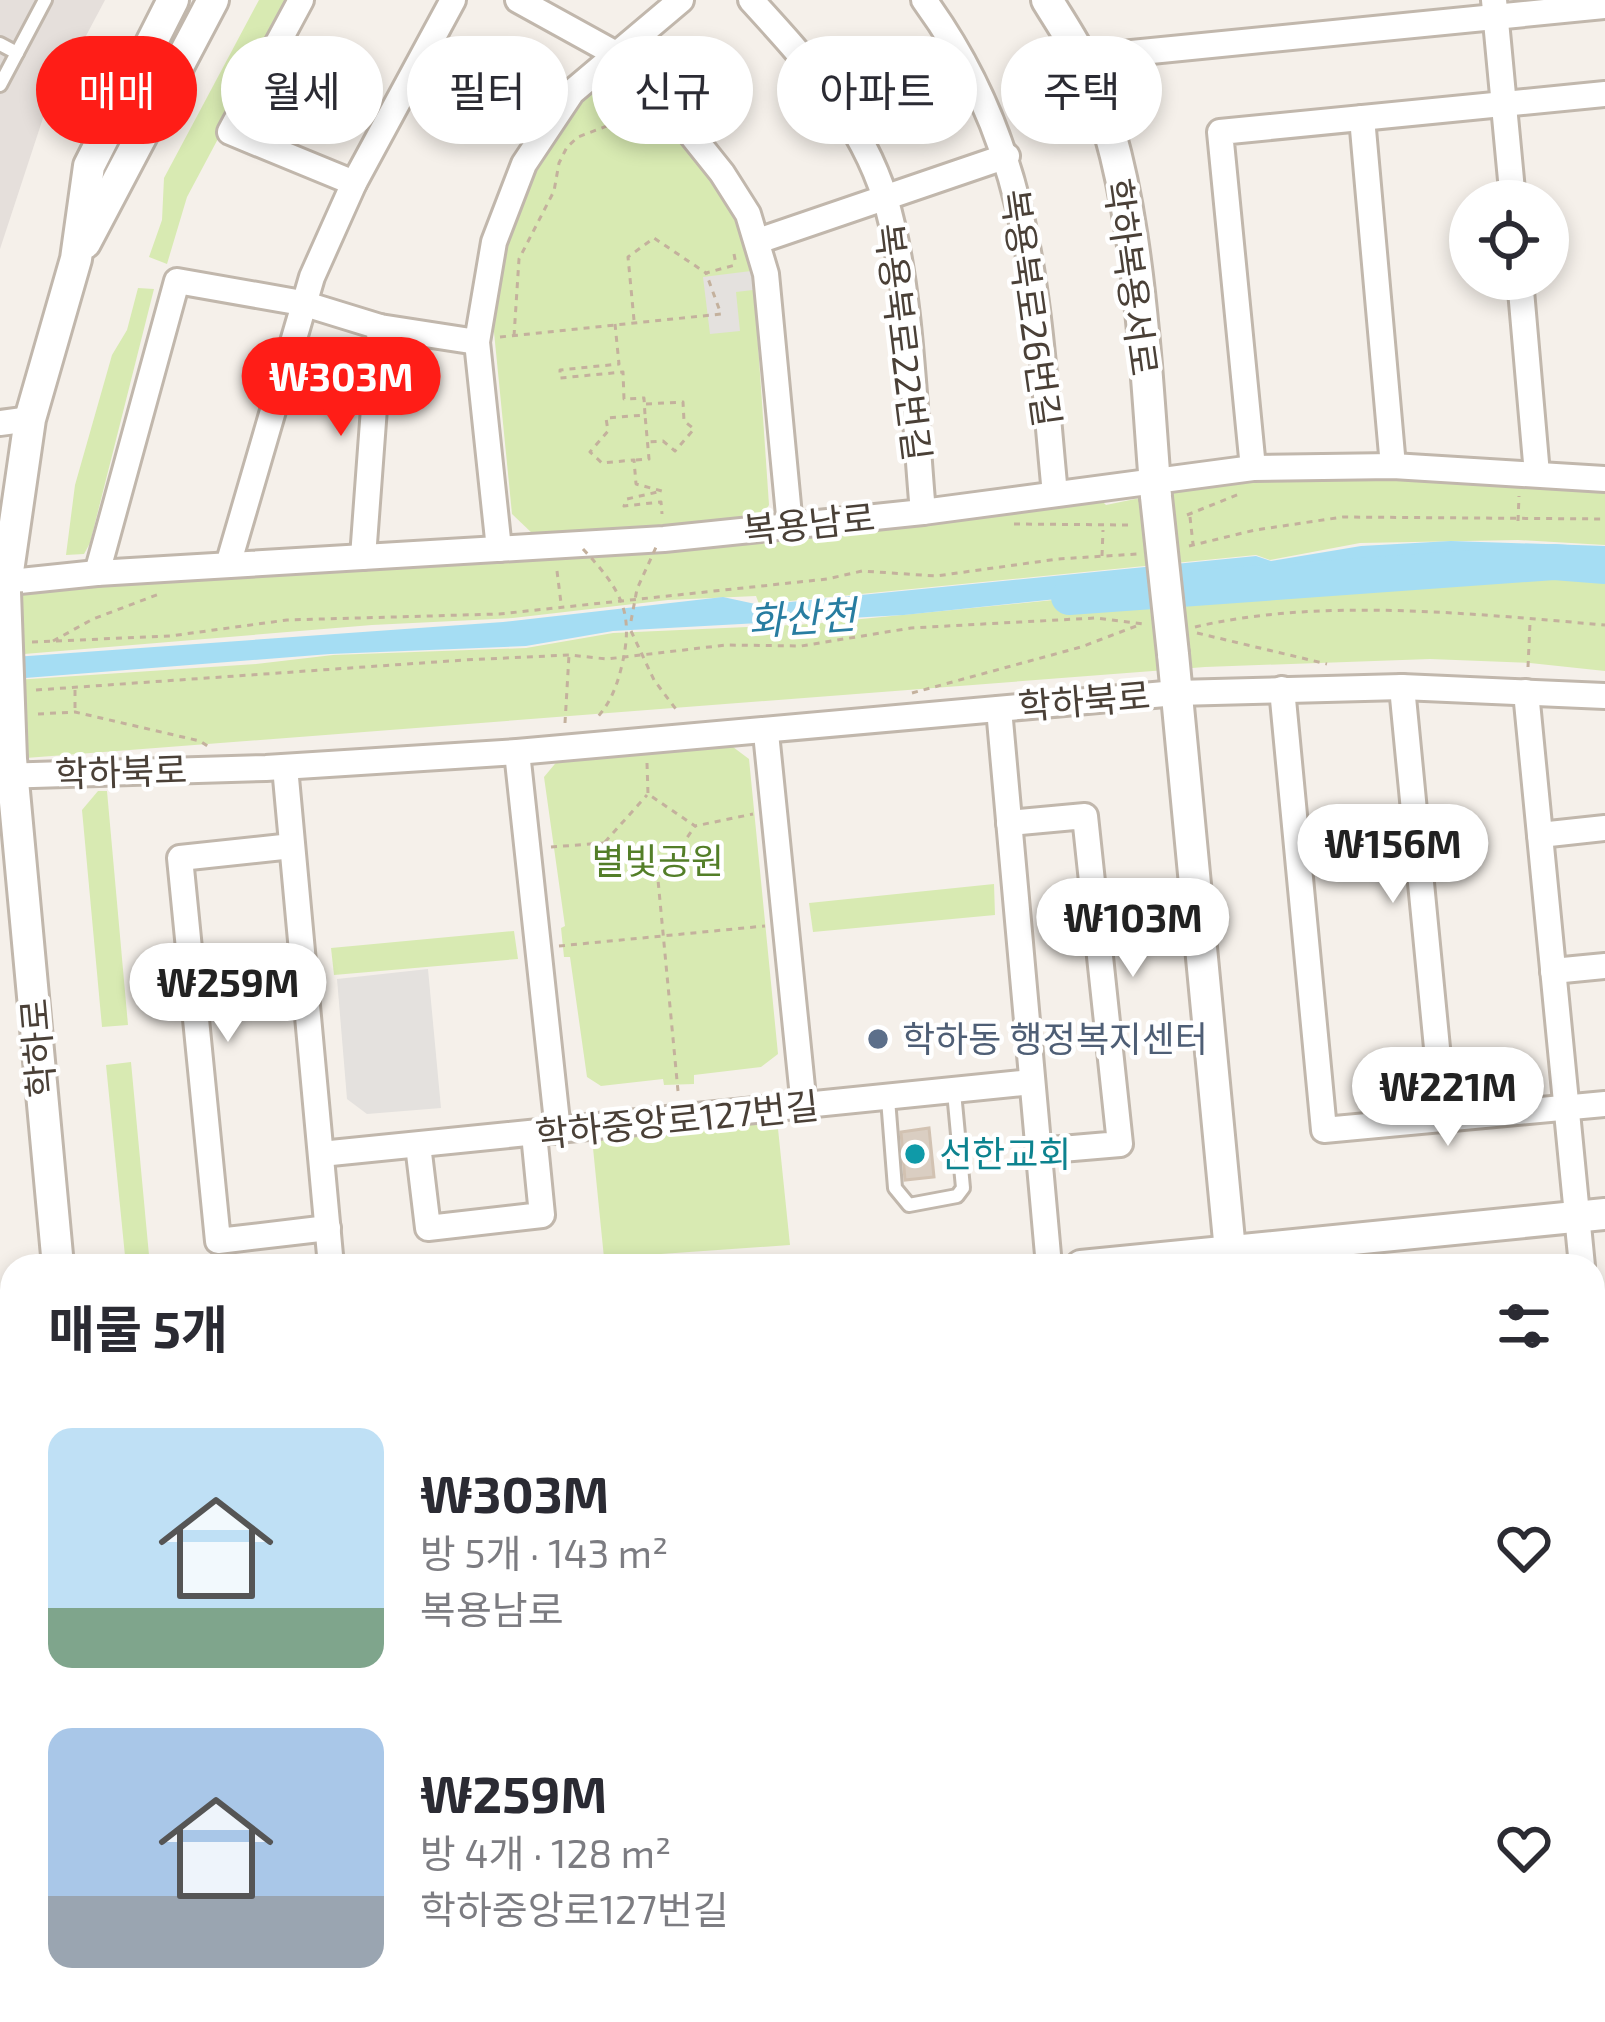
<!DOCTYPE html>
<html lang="ko">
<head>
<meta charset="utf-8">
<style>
  :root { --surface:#fff; --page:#f7f7f7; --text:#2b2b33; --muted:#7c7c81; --accent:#ff1d17 }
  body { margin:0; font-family:"Exo 2","Noto Sans KR",sans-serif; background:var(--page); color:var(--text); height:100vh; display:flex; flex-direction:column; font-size:45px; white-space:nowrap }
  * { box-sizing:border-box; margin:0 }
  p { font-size:39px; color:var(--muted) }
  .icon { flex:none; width:66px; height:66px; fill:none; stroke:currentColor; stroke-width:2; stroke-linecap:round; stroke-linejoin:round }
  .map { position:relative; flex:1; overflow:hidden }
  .sheet { position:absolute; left:0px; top:1254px; width:1605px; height:768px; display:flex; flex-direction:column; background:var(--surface); border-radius:36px 36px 0 0; box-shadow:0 6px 18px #0003 }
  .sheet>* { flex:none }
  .banner { position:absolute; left:36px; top:36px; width:1533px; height:108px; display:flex; gap:24px }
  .tools { position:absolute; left:1449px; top:180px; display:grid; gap:24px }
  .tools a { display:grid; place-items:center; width:120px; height:120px; border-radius:50%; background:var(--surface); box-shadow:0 6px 18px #0003; font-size:60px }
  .price { position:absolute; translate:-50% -102px; padding:0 27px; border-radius:42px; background:#fff; color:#222; font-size:39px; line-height:78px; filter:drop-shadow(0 3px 6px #0008) }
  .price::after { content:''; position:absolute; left:50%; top:72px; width:36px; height:27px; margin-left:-18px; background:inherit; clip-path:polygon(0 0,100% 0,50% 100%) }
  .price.selected { background:var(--accent); color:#fff }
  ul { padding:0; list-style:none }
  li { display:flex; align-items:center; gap:36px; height:300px; padding:0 48px }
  li span { display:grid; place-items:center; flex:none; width:336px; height:240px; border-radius:24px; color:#555 }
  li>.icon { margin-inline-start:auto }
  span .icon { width:144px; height:144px; fill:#fffc; stroke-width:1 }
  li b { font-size:51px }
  h2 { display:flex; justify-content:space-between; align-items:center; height:144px; padding:0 48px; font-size:51px }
  .pill { padding:0 42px; border-radius:54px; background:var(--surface); box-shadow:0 6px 18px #0003; font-size:42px; line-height:108px }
  .pill.selected { background:var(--accent); color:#fff }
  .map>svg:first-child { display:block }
</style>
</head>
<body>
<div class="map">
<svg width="1605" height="2022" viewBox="0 0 1605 2022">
  <rect width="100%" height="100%" fill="#f5f0ea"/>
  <polygon fill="#e5dfdb" points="0,0 105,0 44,115 0,249"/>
  <g fill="#d8eab2">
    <polygon points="259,0 292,0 187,197 167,264 149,257 162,220 164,178"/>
    <polygon points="608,65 623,65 743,215 754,286 769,505 760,519 534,535 512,514 492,312 511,215 561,117"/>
    <polygon points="138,288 154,289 90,543 84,554 66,555 75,485 112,355 127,330"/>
    <polygon points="1328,476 1458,480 1605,491 1605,545 1518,540 1360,543 1270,560 1256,555 759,604 756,596 668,600 513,618 372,625 0,656 0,590 1101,500 1106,505 1208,484"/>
    <polygon points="1551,561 1605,571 1605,671 1530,663 1430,659 1205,667 0,760 0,681 256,664 333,655 526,648 613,633 811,624 1204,585"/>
    <polygon points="733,747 749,759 778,1054 761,1067 694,1075 694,1084 664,1085 663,1079 601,1086 587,1077 570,957 564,957 561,928 565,926 544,777 559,759"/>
    <polygon points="98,791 107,791 128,1025 102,1027 82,810"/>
    <polygon points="994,884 995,915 813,932 809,903"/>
    <polygon points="514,931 518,959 334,975 331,948"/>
    <polygon points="131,1062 150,1266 126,1266 106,1065"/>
    <polygon points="777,1119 790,1245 604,1258 591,1128"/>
    <polygon points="0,1415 10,1423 12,1448 12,1631 6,1632 0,1568"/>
    <polygon points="1594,1484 1605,1591 1605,1656 1593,1660"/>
    <polygon points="696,2010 798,2010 799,2022 697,2022"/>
  </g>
  <g fill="#e4e1de">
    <polygon points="751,271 753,290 736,292 740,331 710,334 703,277"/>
    <polygon points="428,969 441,1108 367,1114 347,1099 337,979"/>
  </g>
  <polygon fill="#a5ddf3" points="1451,541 1605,546 1605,567 1550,560 1201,584 904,615 613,631 526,646 330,654 0,680 0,658 503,622 723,597 760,605 1256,556 1271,561 1361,546"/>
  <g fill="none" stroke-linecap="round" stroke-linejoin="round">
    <polyline stroke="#a5ddf3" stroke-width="36" points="1069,597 1554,562 1605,566"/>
  </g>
  <polygon fill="#dacec2" stroke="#d2c2b2" stroke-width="3" points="929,1128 934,1177 905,1180 901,1132"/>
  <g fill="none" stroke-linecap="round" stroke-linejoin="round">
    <g stroke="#c1b7ac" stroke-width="18">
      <g id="service">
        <polyline points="0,44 17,53"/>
        <polyline points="0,85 45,0"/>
        <polyline points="888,1099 895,1188 909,1205 957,1196 963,1188 954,1092"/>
      </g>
    </g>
    <g stroke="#c1b7ac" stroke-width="30">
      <g id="minor">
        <polyline points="301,0 230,132 354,183"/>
        <polyline points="518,0 614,53 674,113 722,173 748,214 766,274 790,526"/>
        <path d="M751,0C805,59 861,120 885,198C912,288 914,416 923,512"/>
        <path d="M924,0C1037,154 1037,312 1055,494"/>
        <polyline points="1494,0 1513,201"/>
        <polyline points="1081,58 1605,6"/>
        <polyline points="1362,118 1393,466"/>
        <polyline points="758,241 1007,156"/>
        <polyline points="1520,279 1537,474"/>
        <polyline points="0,423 30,419"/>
        <polyline points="1253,468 1220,132 1605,94"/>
        <polyline points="499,549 477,342 494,242 524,164 572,92 681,0"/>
        <polyline points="363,557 380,327"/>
        <polyline points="228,565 312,277 354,183 453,0"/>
        <polyline points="97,573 177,281 302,303 380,327 477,342"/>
        <polyline points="0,583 97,573 664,539 923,512 1253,468 1393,466 1605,479"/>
        <polyline points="1402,687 1444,1120"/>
        <polyline points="1282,689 1324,1130 1605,1104"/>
        <polyline points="1526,692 1582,1266"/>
        <polyline points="999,709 1049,1266"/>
        <polyline points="766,733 804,1107"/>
        <polyline points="517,752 558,1131"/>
        <polyline points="285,767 331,1266"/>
        <polyline points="0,776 266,768 517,752 1176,693 1402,687 1605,696"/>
        <polyline points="1009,823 1085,816 1120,1144 1038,1151"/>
        <polyline points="1540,835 1605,828"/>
        <polyline points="292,846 180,858 218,1241 328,1228"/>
        <polyline points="1553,971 1605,966"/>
        <polyline points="418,1145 428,1228 542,1215 534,1134"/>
        <polyline points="321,1154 1032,1082"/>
        <polyline points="1593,1319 1605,1317"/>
        <polyline points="1593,1385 1605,1511"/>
        <polyline points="1593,1686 1605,1685"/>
        <polyline points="1593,1791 1605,1789"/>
        <polyline points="1593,1886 1605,1884"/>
        <polyline points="0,1911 12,1912"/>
        <polyline points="310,2010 311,2022"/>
        <polyline points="435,2010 437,2022"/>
        <polyline points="563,2010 564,2022"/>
        <polyline points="687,2010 688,2022"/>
        <polyline points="808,2010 809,2022"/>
        <polyline points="928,2010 930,2022"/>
        <polyline points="1062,2010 1064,2022"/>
        <polyline points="1199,2010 1200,2022"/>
        <polyline points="1304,2010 1305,2022"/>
        <polyline points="1411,2010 1413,2022"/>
        <polyline points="1534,2010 1535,2022"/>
      </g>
    </g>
    <g stroke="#c1b7ac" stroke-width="36">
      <g id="tertiary">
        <path d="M1047,0C1058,18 1070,36 1080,55C1140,170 1145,367 1156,497"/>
        <polyline points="85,243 213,0"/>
        <polyline points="5,592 30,419 76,259 89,166 173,0"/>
        <polyline points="1173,654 1230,1251"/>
        <polyline points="11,759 58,1266"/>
        <polyline points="1081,1266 1605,1214"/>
        <polyline points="0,1361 12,1360"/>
        <polyline points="142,2010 144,2022"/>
      </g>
    </g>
    <g stroke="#c4b19d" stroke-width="3" stroke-dasharray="6 6" stroke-linecap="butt">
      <polyline points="617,87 620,121 663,139"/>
      <polyline points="734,254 736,264"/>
      <polyline points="634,320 628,257 654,238 706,273 735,265"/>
      <polyline points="615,324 619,364 560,370 560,378 623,372 624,399 644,398 645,415 606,418 608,431 590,452 602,463 634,460 636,484 662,491 627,499 624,506 661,502 662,514"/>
      <polyline points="514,336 519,259 554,191 559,163 567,147 578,137 620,121"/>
      <polyline points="500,337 721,314 706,273"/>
      <polyline points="646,404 683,402 684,421 694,429 675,451 663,441 648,442"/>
      <polyline points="636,460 649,459 645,415"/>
      <polyline points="1187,515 1239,494"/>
      <polyline points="1190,517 1193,544"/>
      <polyline points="1518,521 1519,496"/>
      <polyline points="1014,524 1130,525"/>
      <polyline points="1189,546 1255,530 1343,517 1605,519"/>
      <polyline points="1102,556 1103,530"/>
      <polyline points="557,571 561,603"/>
      <path d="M1195,627C1321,597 1475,614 1605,625"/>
      <polyline points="1197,633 1327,664"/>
      <polyline points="53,641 93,619 159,594"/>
      <polyline points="32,642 170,636 287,620 499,614 827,579 862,571 936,576 1058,559 1138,554"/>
      <polyline points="1528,667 1530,623"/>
      <polyline points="36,690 464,660 569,655 607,659 726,645 801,646 911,628 1020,622 1096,618 1144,624"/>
      <polyline points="75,690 75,710"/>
      <polyline points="912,693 1081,647 1139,625"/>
      <polyline points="38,714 75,712 200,741 209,747"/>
      <polyline points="565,723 569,655"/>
      <polyline points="647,763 648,794 695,826 753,814"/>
      <polyline points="605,842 647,795"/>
      <polyline points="551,847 604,843 656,879"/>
      <polyline points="559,946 765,926"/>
      <polyline points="678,1091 658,880 695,826"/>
      <polyline points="1593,1551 1604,1550"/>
      <polyline points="1593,1648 1605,1654"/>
      <polyline points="756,2010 769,2022"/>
      <polyline points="725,2022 735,2010"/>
    </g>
    <use href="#service" stroke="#fff" stroke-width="12"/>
    <use href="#minor" stroke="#fff" stroke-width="24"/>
    <use href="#tertiary" stroke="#fff" stroke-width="30"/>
    <g stroke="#c1b7ac" stroke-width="36" stroke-linecap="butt">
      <g id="tertiary-bridge">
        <polyline points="1156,497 1173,654"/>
        <polyline points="5,592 11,759"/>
      </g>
    </g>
    <g stroke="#c4b19d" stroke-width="3" stroke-dasharray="6 6" stroke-linecap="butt">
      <path d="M583,549C622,591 635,613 621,669C616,689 609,705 595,720"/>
      <polyline points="631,621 637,589 657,545"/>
      <polyline points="631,631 654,680 678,712"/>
    </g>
    <use href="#tertiary-bridge" stroke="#fff" stroke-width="30"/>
  </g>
  <circle fill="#5c6f8a" stroke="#fff" stroke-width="4.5" cx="878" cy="1039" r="12"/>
  <circle fill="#0f9aa8" stroke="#fff" stroke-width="4.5" cx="915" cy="1154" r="12"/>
  <g text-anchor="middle" stroke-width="9" stroke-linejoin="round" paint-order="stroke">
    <g font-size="36" fill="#4a4037" stroke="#fff">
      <text transform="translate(1131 277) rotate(82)" y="13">학하복용서로</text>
      <text transform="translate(1031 308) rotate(82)" y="13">복용북로26번길</text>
      <text transform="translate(903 342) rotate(83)" y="13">복용북로22번길</text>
      <text transform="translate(809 524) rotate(-6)" y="13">복용남로</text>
      <text transform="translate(1084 701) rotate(-5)" y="13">학하북로</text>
      <text transform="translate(121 772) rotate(-2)" y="13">학하북로</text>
      <text transform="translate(38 1048) rotate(-95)" y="13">학하로</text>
      <text transform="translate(677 1120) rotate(-6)" y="13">학하중앙로127번길</text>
    </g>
    <g font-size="36" fill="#537e28" stroke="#fff">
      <text x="658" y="874">별빛공원</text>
    </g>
    <g font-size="36" fill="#4e5e75" stroke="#fff" text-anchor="start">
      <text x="902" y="1052">학하동 행정복지센터</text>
    </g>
    <g font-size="36" fill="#0d838f" stroke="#fff" text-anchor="start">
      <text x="939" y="1167">선한교회</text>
    </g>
    <g font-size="39" font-style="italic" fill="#287da1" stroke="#fff">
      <text transform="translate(802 618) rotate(-4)" y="14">화산천</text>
    </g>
  </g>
</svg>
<div class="tools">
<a><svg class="icon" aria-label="locate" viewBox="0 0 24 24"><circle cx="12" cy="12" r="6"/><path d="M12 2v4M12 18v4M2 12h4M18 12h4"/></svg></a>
</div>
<b class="price selected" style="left:341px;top:439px">₩303M</b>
<b class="price" style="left:1393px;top:906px">₩156M</b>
<b class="price" style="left:1133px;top:980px">₩103M</b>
<b class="price" style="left:228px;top:1045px">₩259M</b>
<b class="price" style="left:1448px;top:1149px">₩221M</b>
<div class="banner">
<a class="pill selected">매매</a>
<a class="pill">월세</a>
<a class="pill">필터</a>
<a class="pill">신규</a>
<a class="pill">아파트</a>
<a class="pill">주택</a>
</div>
<section class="sheet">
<h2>매물 5개<svg class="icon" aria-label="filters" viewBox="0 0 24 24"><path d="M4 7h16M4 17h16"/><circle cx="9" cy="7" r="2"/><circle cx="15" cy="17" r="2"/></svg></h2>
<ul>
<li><span style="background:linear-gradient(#bfe0f5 75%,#7fa58c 0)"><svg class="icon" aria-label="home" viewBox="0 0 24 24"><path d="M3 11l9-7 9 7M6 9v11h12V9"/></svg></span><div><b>₩303M</b><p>방 5개 · 143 m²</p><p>복용남로</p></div><svg class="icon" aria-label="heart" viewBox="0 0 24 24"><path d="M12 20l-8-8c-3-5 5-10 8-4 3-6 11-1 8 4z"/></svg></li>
<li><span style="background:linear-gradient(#a9c7e8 70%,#9aa5b1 0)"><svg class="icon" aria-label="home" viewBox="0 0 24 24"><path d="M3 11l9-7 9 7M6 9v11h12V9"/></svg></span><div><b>₩259M</b><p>방 4개 · 128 m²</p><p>학하중앙로127번길</p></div><svg class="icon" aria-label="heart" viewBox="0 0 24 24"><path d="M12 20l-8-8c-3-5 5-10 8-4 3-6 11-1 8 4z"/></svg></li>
</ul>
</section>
</div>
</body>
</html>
